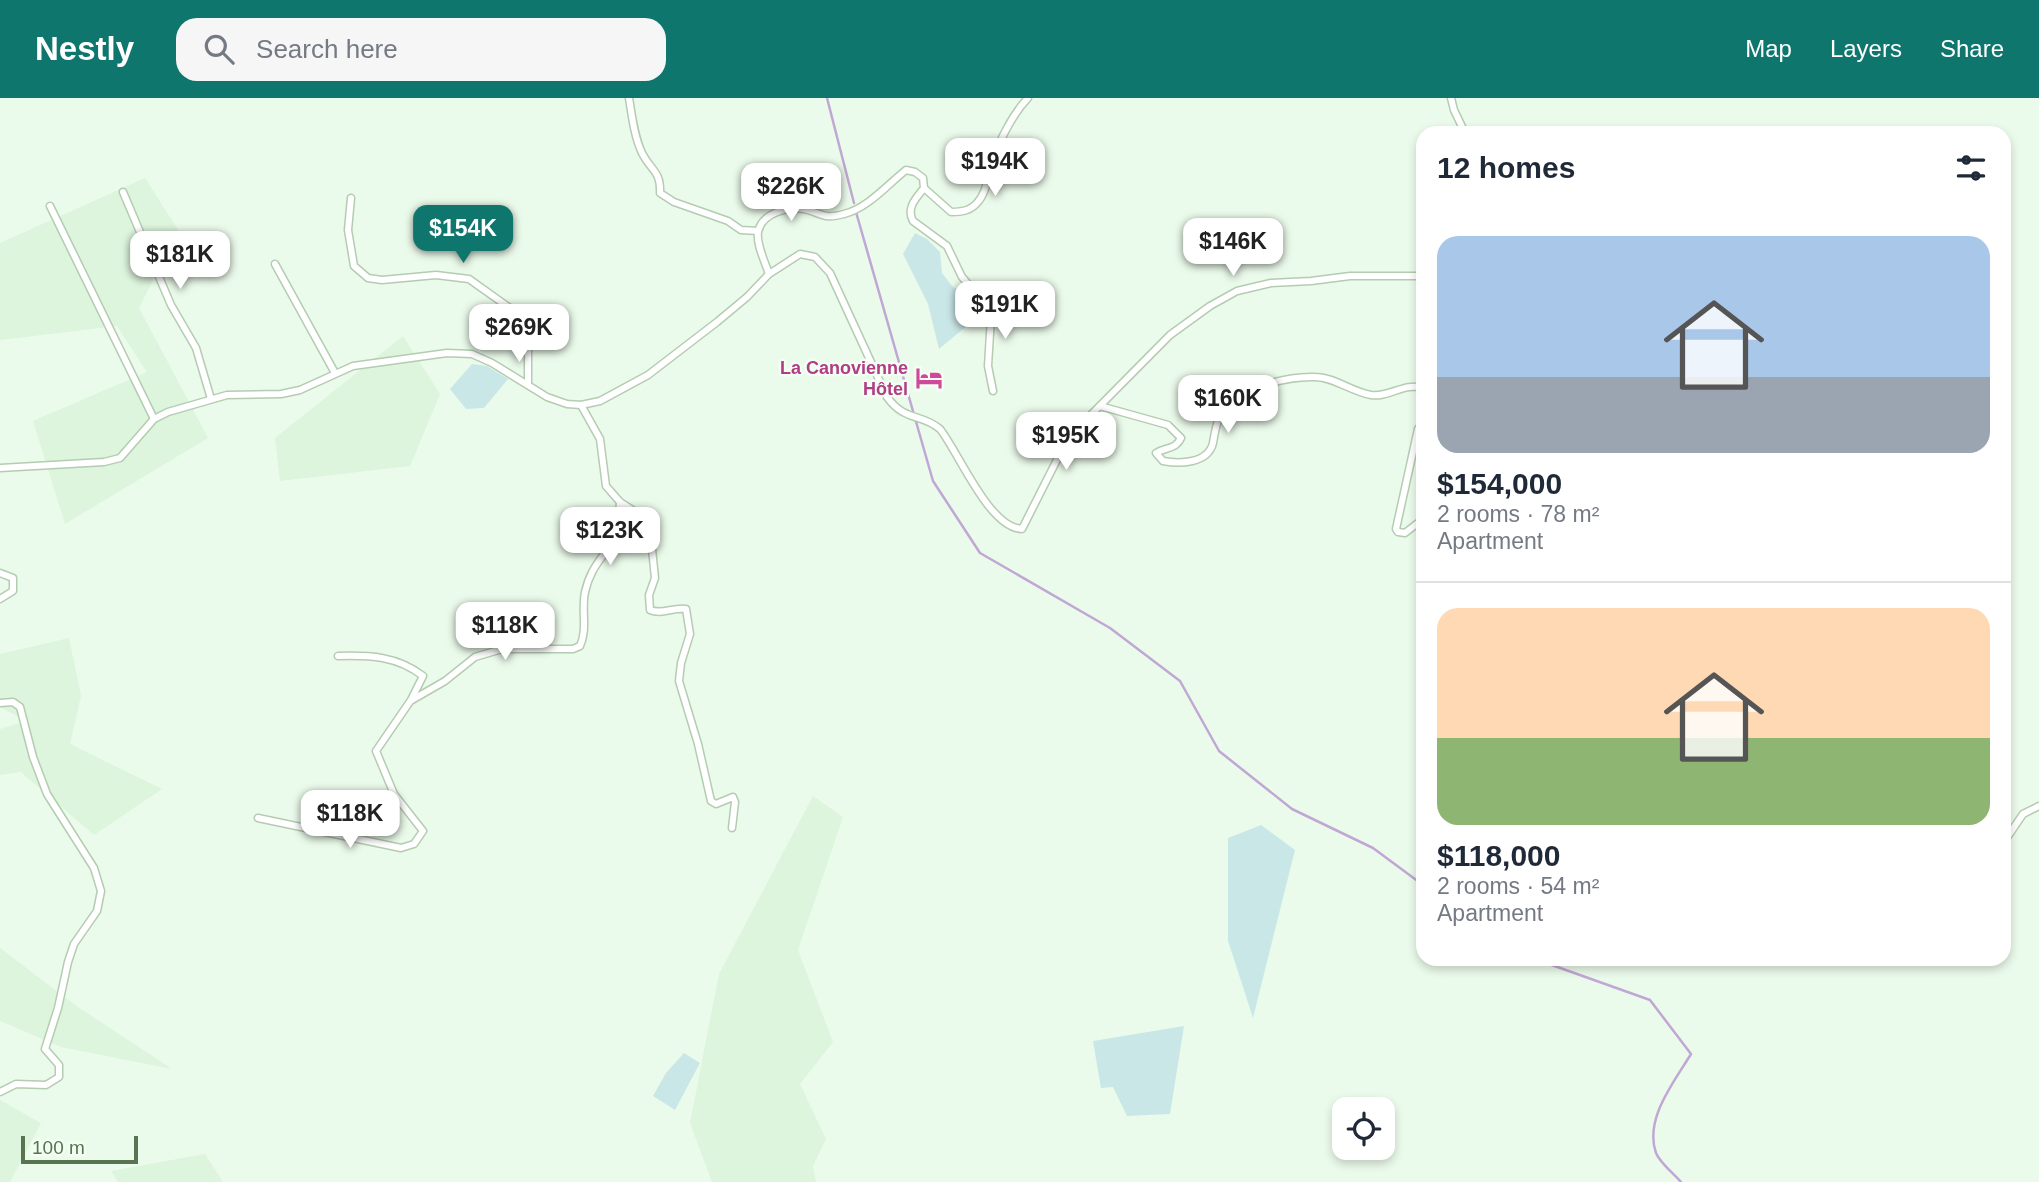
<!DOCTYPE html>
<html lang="en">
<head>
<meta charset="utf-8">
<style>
  :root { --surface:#fff; --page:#f6f6f7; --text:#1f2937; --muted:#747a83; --line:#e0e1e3; --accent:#0f766e }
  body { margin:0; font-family:Helvetica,sans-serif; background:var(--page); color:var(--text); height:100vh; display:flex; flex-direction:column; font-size:26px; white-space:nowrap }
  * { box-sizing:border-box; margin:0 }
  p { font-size:23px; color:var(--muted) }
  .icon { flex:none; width:38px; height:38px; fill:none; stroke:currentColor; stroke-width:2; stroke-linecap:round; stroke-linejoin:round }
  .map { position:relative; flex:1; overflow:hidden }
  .drawer { position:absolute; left:1416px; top:28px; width:595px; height:840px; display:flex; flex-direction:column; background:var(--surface); border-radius:21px; box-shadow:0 4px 10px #0003 }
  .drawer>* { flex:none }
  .fabs { position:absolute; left:1332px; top:999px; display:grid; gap:14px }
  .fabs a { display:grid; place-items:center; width:63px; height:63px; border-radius:14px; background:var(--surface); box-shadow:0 4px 10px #0003; font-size:35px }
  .scale { position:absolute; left:21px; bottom:18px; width:117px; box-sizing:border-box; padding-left:7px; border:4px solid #587450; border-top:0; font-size:19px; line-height:24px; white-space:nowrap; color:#587450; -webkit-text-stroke:5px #f1fef1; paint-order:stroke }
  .price { position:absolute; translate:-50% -60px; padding:0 16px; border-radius:14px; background:#fff; color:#222; font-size:23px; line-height:46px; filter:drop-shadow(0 2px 4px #0008) }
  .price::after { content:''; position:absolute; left:50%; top:42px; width:21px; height:16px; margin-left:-10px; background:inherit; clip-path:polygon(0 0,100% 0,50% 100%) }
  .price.current { background:var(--accent); color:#fff }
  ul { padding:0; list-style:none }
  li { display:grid; align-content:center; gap:14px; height:371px; padding:0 21px }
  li+li { border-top:2px solid var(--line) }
  li span { display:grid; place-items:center; height:217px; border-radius:21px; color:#555 }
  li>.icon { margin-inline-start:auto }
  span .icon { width:126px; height:126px; fill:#fffc; stroke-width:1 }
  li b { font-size:30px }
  h2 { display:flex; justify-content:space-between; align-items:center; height:84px; padding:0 21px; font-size:30px }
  header { display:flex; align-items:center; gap:42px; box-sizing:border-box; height:98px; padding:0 35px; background:var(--accent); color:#fff }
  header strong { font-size:33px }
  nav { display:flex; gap:38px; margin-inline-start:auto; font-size:24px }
  .search { width:490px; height:63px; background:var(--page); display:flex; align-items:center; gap:18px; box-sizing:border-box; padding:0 24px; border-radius:21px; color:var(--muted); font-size:26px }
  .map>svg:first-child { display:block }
</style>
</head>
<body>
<header>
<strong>Nestly</strong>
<div class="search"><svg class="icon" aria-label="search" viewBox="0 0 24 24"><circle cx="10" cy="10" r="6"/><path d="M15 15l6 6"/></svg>Search here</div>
<nav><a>Map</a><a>Layers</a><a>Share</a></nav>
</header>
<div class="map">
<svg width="2039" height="1084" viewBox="0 0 2039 1084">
  <rect width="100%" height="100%" fill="#ebfbeb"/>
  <g fill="#ddf4dd">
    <polygon points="145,80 178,132 139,210 208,340 65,426 33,323 147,274 117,228 0,242 0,145"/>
    <polygon points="403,238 440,296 410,368 280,383 275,340"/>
    <polygon points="69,540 81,598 70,646 162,691 94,737 21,674 0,677 0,631 26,623 0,609 0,556"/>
    <polygon points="813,698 843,719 798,852 833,944 800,986 826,1041 813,1068 816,1084 712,1084 690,1025 719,876"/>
    <polygon points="0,850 75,907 172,971 61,949 0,923"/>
    <polygon points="0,1002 41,1025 10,1084 0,1084"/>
    <polygon points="205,1056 223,1084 118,1084 111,1073"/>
  </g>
  <g fill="#cae7e8">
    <polygon points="915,135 927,141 940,154 942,175 952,188 972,203 974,222 939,251 928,206 903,156"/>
    <polygon points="472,266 487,268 508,281 484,310 466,311 450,291"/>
    <polygon points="1261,727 1295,752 1253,920 1228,843 1228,740"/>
    <polygon points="1184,928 1170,1016 1127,1018 1113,989 1101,990 1093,943"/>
    <polygon points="684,955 700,965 675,1012 653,998 666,975"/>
  </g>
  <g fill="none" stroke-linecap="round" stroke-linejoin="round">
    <g stroke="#c1a7d4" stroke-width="2.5">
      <polyline points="827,0 854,105"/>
      <polyline points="856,114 933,383 980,455 1110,530 1180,583 1219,653 1292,711 1373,750 1423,787"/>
      <path d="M1535,861L1650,902L1691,956C1674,984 1644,1021 1656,1055C1660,1065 1674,1076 1681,1084"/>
    </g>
    <g stroke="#b4ccb1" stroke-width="9">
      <g id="minor">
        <path d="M629,0C632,18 634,38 642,55C651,73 661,73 660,95L674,104L728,123L741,132L758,133"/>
        <polyline points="1451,0 1454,12 1465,35"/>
        <path d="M924,90L951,114C961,114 970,113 977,105C986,96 987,81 991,69C998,45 1011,18 1028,0"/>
        <polyline points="123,94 171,207 196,250 211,301"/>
        <polyline points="351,100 348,132 354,168 368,180 382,182 436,177 469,181 514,213 524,226 528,244 528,286"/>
        <polyline points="50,108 154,321"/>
        <polyline points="275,166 335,275"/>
        <path d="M769,176C765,164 756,146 758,134C762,114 791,107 808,112C824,117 825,121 844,116C868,110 887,87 906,72L915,74L923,80L924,90C916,100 906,110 913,123L947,148L962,179L983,203L991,219L988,268L993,293"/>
        <path d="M581,307L600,341L606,388L620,404L642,418L650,432L655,480L649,497L650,512C662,517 673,509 686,511L690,536L681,565L679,583L698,646L711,703L716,706L733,699L735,704L732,730"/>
        <path d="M1100,308L1168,327L1181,340C1175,352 1166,349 1156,355L1163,363C1179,366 1208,366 1213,345C1215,333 1217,320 1225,310C1241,289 1290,278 1315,279C1334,279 1352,294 1371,297C1388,300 1405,284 1423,290"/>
        <polyline points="1423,325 1418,331 1396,431 1398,434 1405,435 1423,421"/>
        <path d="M0,370L104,364L120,360L154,321L168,314L227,297L281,296L300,292L353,268L447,255L472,256L492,265L547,299L567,306L581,307L600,303L648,277L717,224L747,199L769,176L800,156L815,159L830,175L887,299C905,324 921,315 940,331C959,355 989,430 1022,431L1068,340L1170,237L1210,208L1237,193L1271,185L1311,183L1350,178H1423"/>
        <polyline points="0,475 13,480 13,493 0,501"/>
        <path d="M412,602L445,583L475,559L502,551H573L580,548C588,531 581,513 585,494C591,468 602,462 613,442C619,431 619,416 620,404"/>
        <polyline points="0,605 13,604 20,609 33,659 47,696 94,770 101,793 97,813 74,846 68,864 58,910 45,951 59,967 59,979 46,987 16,986 0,994"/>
        <path d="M258,720L401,750L414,746L423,733L394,696L376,653L411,602L423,578C397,558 370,557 338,558"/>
        <polyline points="2004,744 2023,716 2039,708"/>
      </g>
    </g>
    <use href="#minor" stroke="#fff" stroke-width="6"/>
  </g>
  <defs>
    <g id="hotel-bare" transform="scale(2.1)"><path d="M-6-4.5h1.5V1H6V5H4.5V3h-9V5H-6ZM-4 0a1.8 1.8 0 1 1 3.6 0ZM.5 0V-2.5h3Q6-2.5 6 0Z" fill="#d1479c" stroke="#f1fef1" stroke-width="2.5" paint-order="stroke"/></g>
  </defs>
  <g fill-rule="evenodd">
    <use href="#hotel-bare" x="929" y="280"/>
  </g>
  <g text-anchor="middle" stroke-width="5" stroke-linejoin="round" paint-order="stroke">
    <g font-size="18" font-weight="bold" fill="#b23c85" stroke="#f1fef1" text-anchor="end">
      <text x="908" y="276">La Canovienne<tspan x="908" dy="21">Hôtel</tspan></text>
    </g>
  </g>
</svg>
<div class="fabs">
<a><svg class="icon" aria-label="locate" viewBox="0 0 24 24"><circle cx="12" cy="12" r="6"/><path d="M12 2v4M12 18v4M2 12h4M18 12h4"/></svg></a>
</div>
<div class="scale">100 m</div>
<b class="price" style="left:995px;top:100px">$194K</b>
<b class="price" style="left:791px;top:125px">$226K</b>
<b class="price current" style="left:463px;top:167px">$154K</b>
<b class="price" style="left:1233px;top:180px">$146K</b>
<b class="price" style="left:180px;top:193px">$181K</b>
<b class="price" style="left:1005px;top:243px">$191K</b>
<b class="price" style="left:519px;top:266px">$269K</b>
<b class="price" style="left:1228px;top:337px">$160K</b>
<b class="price" style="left:1066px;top:374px">$195K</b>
<b class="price" style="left:610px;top:469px">$123K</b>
<b class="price" style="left:505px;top:564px">$118K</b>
<b class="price" style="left:350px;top:752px">$118K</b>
<section class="drawer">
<h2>12 homes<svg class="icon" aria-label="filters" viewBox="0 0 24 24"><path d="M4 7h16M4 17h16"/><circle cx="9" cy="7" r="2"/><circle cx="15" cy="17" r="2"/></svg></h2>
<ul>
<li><span style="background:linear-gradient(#a9c7e8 65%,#9aa5b1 0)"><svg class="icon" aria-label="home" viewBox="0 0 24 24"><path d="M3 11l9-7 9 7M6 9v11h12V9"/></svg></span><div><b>$154,000</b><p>2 rooms · 78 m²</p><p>Apartment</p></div></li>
<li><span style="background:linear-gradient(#ffd9b3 60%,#8fb573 0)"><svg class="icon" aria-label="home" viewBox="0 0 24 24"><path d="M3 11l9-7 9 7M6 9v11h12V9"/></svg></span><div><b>$118,000</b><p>2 rooms · 54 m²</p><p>Apartment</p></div></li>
</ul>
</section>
</div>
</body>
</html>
